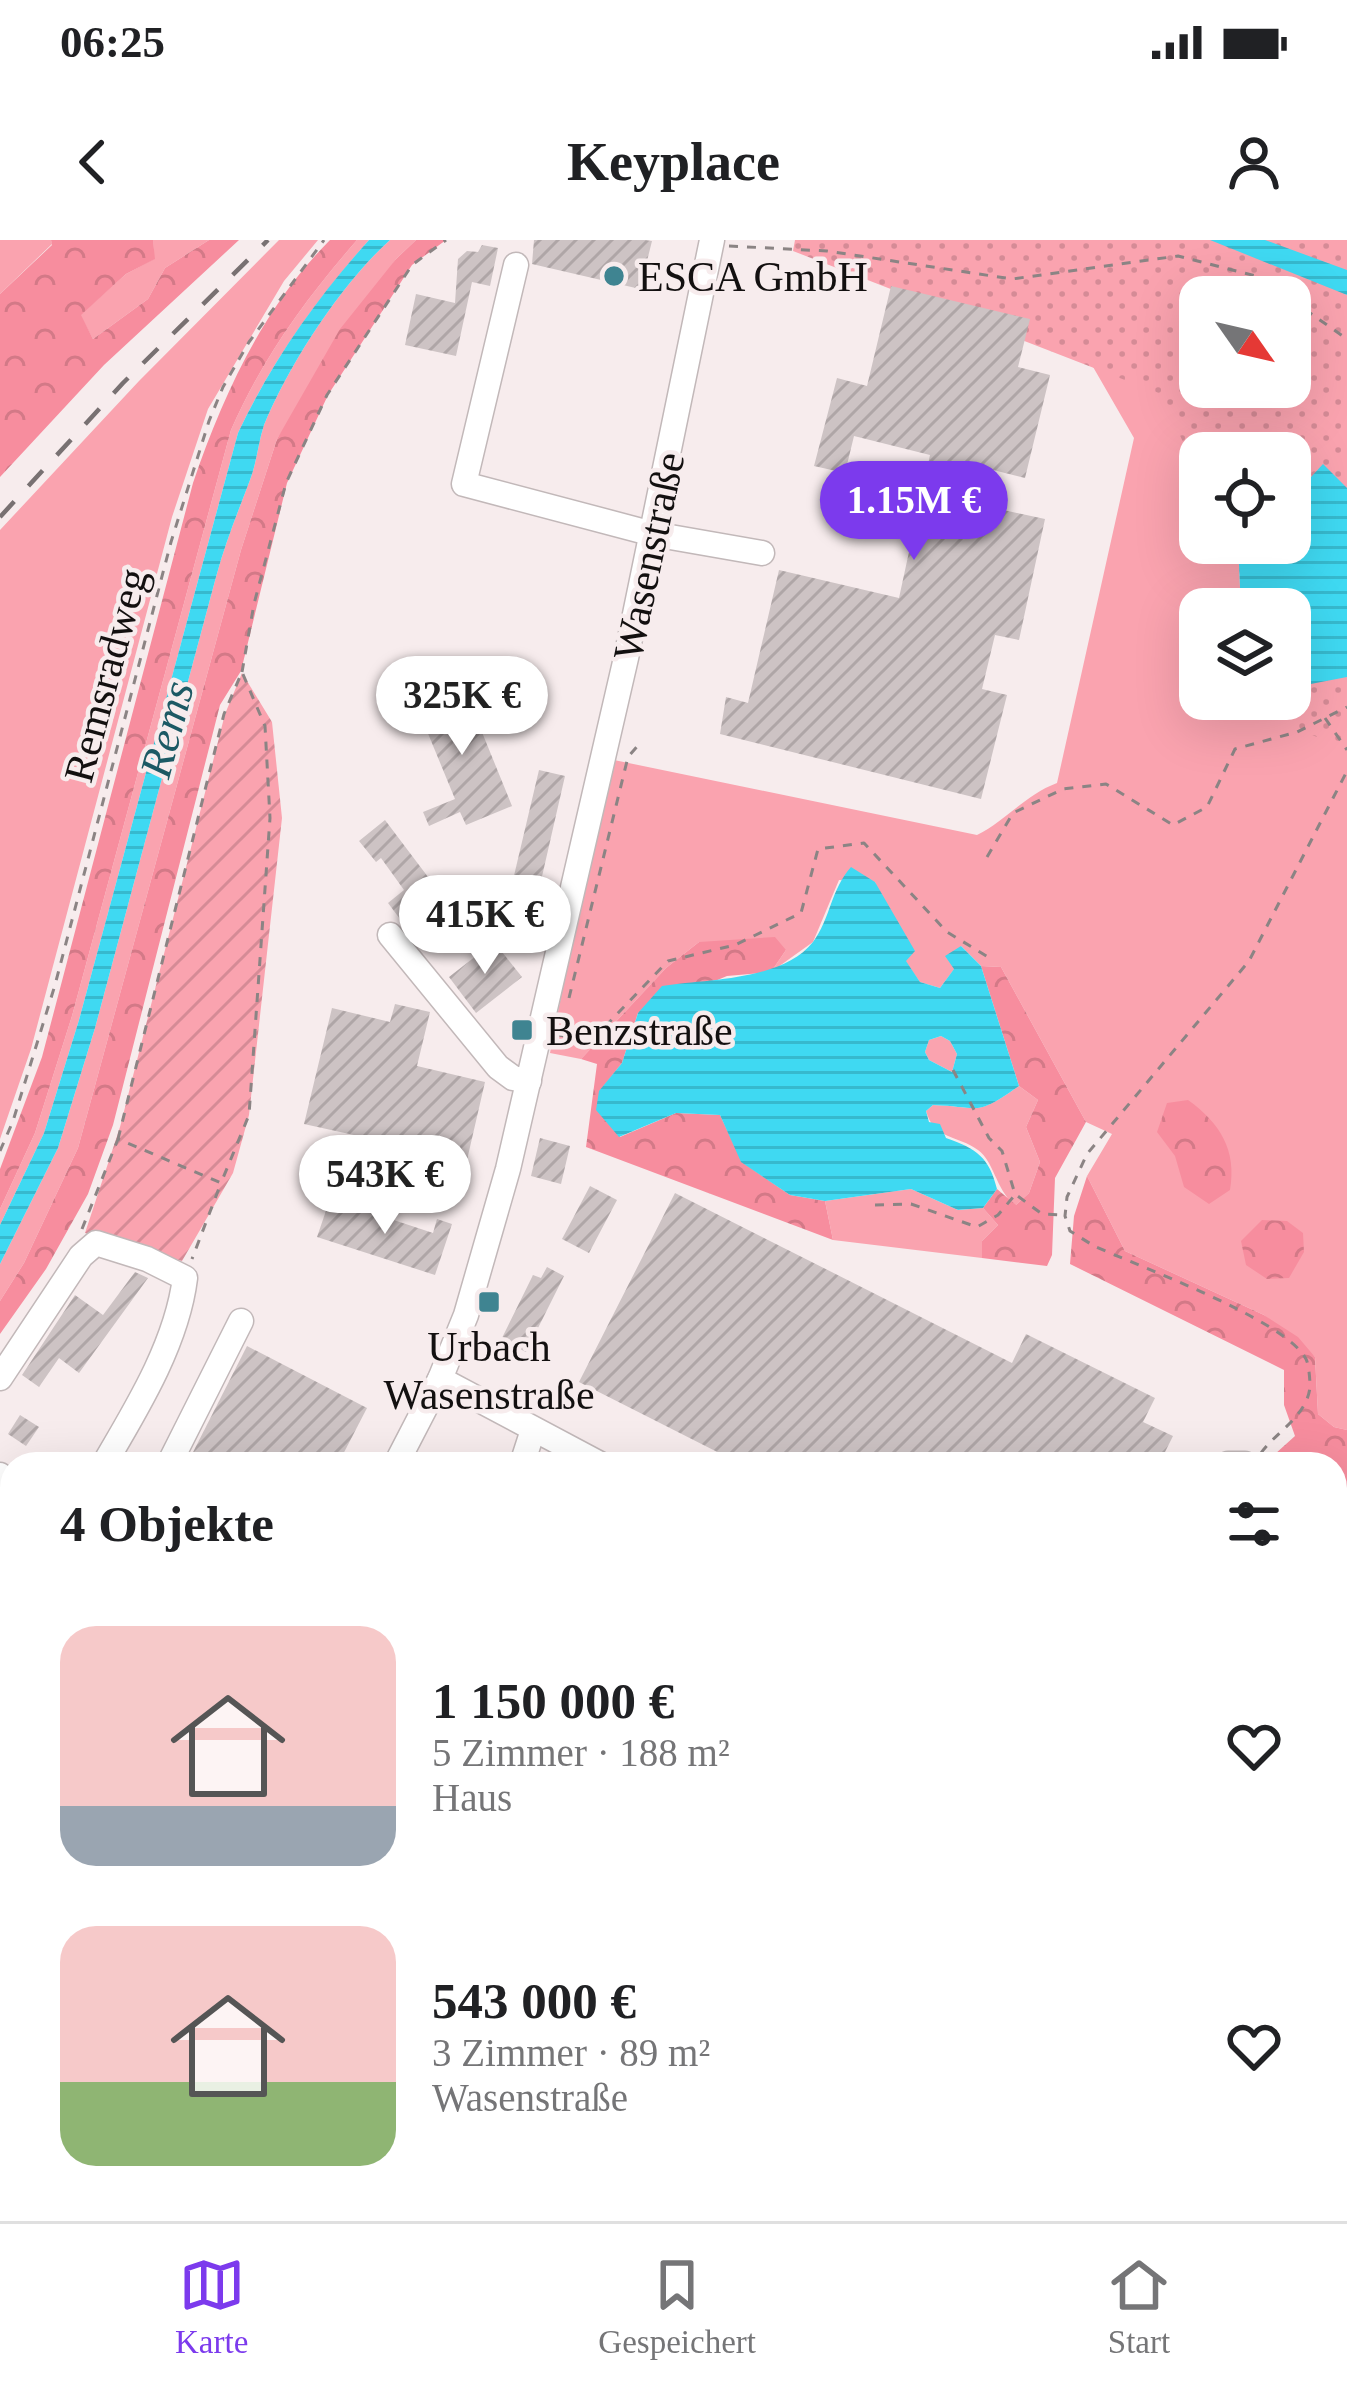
<!DOCTYPE html>
<html lang="de">
<head>
<meta charset="utf-8">
<style>
  :root { --surface:#fff; --page:#f6f6f6; --text:#202124; --muted:#757577; --line:#e0e0e0; --accent:#7c3aed }
  body { margin:0; font-family:"Times New Roman",serif; background:var(--page); color:var(--text); height:100vh; display:flex; flex-direction:column; font-size:45px; white-space:nowrap }
  * { box-sizing:border-box; margin:0 }
  p { font-size:39px; color:var(--muted) }
  .icon { flex:none; width:66px; height:66px; fill:none; stroke:currentColor; stroke-width:2; stroke-linecap:round; stroke-linejoin:round }
  .map { position:relative; flex:1; overflow:hidden }
  .details { position:absolute; left:0px; top:1212px; width:1347px; height:771px; display:flex; flex-direction:column; background:var(--surface); border-radius:36px 36px 0 0; box-shadow:0 12px 48px #0002 }
  .details>* { flex:none }
  .needle { width:78px; rotate:124deg }
  .controls { position:absolute; left:1179px; top:36px; display:grid; gap:24px }
  .controls a { display:grid; place-items:center; width:132px; height:132px; border-radius:24px; background:var(--surface); box-shadow:0 12px 48px #0002; font-size:60px }
  .price { position:absolute; translate:-50% -102px; padding:0 27px; border-radius:42px; background:#fff; color:#222; font-size:39px; line-height:78px; filter:drop-shadow(0 3px 6px #0008) }
  .price::after { content:''; position:absolute; left:50%; top:72px; width:36px; height:27px; margin-left:-18px; background:inherit; clip-path:polygon(0 0,100% 0,50% 100%) }
  .price.selected { background:var(--accent); color:#fff }
  ul { padding:0; list-style:none }
  li { display:flex; align-items:center; gap:36px; height:300px; padding:0 60px }
  li span { display:grid; place-items:center; flex:none; width:336px; height:240px; border-radius:36px; color:#555 }
  li>.icon { margin-inline-start:auto }
  span .icon { width:144px; height:144px; fill:#fffc; stroke-width:1 }
  li b { font-size:51px }
  h2 { display:flex; justify-content:space-between; align-items:center; height:144px; padding:0 60px; font-size:51px }
  .status { display:flex; justify-content:space-between; align-items:center; height:84px; padding:0 60px; background:var(--surface); direction:ltr }
  .status svg { height:33px; fill:currentColor }
  header { display:flex; justify-content:space-between; align-items:center; height:156px; padding:0 60px; background:var(--surface); font-size:54px; font-weight:700 }
  .tabs { display:flex; justify-content:space-around; align-items:center; height:168px; border-top:3px solid var(--line); background:var(--surface); font-size:33px; color:var(--muted) }
  .tabs a { display:grid; justify-items:center; gap:6px }
  .tabs .selected { color:var(--accent) }
  .map>svg:first-child { display:block }
</style>
</head>
<body>
<div class="status"><b>06:25</b><svg viewBox="0 0 49 12"><path d="M0 12V9h3v3zM5 12V6h3v6zM10 12V3h3v9zM15 12V0h3v12zM26 1h20v11H26zM47 4h2v5h-2z"/></svg></div>
<header><svg class="icon" aria-label="back" viewBox="0 0 24 24"><path d="M15 5l-7 7 7 7"/></svg>Keyplace<svg class="icon" aria-label="person" viewBox="0 0 24 24"><circle cx="12" cy="8" r="4"/><path d="M4 21q1-7 8-7t8 7"/></svg></header>
<div class="map">
<svg width="1347" height="1981" viewBox="0 0 1347 1981">
  <defs>
    <pattern id="forest-crowns" width="20" height="18" patternUnits="userSpaceOnUse" patternTransform="scale(3)"><rect width="20" height="18" fill="#f78d9e"/><path d="M2 6a3 3 0 1 1 6 0M12 15a3 3 0 1 1 6 0" fill="none" stroke="#d37987"/></pattern>
    <pattern id="park-dots" width="8" height="8" patternUnits="userSpaceOnUse" patternTransform="scale(3)"><rect width="8" height="8" fill="#faa3af"/><path d="M2 2h.1M6 6h.1" fill="none" stroke="#d58b96" stroke-width="1.8" stroke-linecap="round"/></pattern>
    <pattern id="garden-furrows" width="10" height="10" patternUnits="userSpaceOnUse" patternTransform="scale(3)"><rect width="10" height="10" fill="#faa3af"/><path d="M-1 1l2-2M0 10L10 0M9 11l2-2" fill="none" stroke="#d58b96"/></pattern>
    <pattern id="water-rules" width="6" height="5" patternUnits="userSpaceOnUse" patternTransform="scale(3)"><rect width="6" height="5" fill="#3fd9f2"/><path d="M0 2.5h6" fill="none" stroke="#36b9ce"/></pattern>
    <pattern id="building-hatch" width="6" height="6" patternUnits="userSpaceOnUse" patternTransform="scale(3)"><rect width="6" height="6" fill="#cdc3c4"/><path d="M-1 1l2-2M0 6l6-6M5 7l2-2" fill="none" stroke="#afa6a7"/></pattern>
  </defs>
  <rect width="100%" height="100%" fill="#f7eced"/>
  <g fill="#faa3af">
    <polygon points="0,0 51,0 52,4 0,54"/>
    <polygon points="153,0 209,0 165,28 148,59 93,99 80,75 126,34 154,19"/>
    <polygon points="279,0 318,0 284,41 208,169 172,277 31,809 0,899 0,290 139,141"/>
    <path d="M357,0H369C316,60 272,121 238,193L79,780L44,893L0,985V969L35,893L72,776L231,190C263,117 305,60 357,0Z"/>
    <path d="M390,0H416L396,19L277,199L241,310L78,908L24,1023L0,1061V1024L58,908L95,788L216,337C225,303 238,272 250,240C257,222 258,203 264,185C289,124 341,44 390,0Z"/>
    <path d="M1200,57V147H1290V213H1200V303H1238L1241,369H1200V459H1290L1347,437V1190L1334,1187L1318,1174L1315,1117L1264,1075L1125,1011L1087,936L1112,894L1086,882L1001,727L981,726L961,706L955,728L940,748L920,742L905,721L875,642L839,640L813,702L771,732L786,710L699,702L666,728L581,819L550,813L586,628L614,520L977,595C1007,580 1025,555 1057,543L1134,198L1066,80Z"/>
    <polygon points="941,796 950,801 957,814 952,832 929,820 925,812 929,800"/>
    <path d="M1019,846L1038,860L1026,887L1040,922L1029,953L1015,966C994,946 995,923 978,910C958,895 934,900 926,871L933,865C982,867 974,877 1019,846Z"/>
    <polygon points="911,949 958,970 983,968 998,985 982,1001 982,1018 833,1000 825,961"/>
    <polygon points="1347,1248 1347,1511 1335,1484 1335,1254"/>
    <polygon points="1335,1503 1347,1530 1347,1577 1335,1550"/>
    <polygon points="1347,1705 1347,1981 1226,1981 1221,1971 1335,1971 1335,1710"/>
    <polygon points="508,1971 578,1971 556,1981 485,1981"/>
    <polygon points="754,1971 1202,1971 1207,1981 732,1981"/>
  </g>
  <g fill="url(#forest-crowns)">
    <polygon points="51,0 153,0 155,19 126,34 81,75 93,99 148,59 165,28 209,0 239,0 104,125 0,237 0,54 52,5"/>
    <path d="M330,0H357C305,60 263,117 231,190L72,776L35,893L0,969V929L42,817L193,243C223,155 264,66 330,0Z"/>
    <polygon points="416,0 446,0 412,25 328,155 287,243 241,431 220,465 113,885 88,954 46,1029 0,1094 0,1061 24,1023 78,908 241,310 277,199 340,89 396,19"/>
    <polygon points="775,697 786,710 771,732 727,736 638,773 622,823 599,852 620,897 676,873 720,875 742,922 790,955 825,961 833,1000 586,907 597,824 581,819 666,728 699,702"/>
    <polygon points="981,726 1001,727 1086,882 1055,938 1052,1015 1047,1026 982,1018 982,1001 998,985 983,968 997,949 1016,965 1029,953 1040,922 1026,887 1038,860 1019,846"/>
    <path d="M1188,860C1220,883 1237,910 1230,950L1209,964L1184,947L1175,916L1157,892L1167,863Z"/>
    <polygon points="1087,936 1125,1011 1264,1075 1298,1097 1315,1117 1318,1174 1334,1187 1347,1190 1347,1248 1335,1254 1335,1224 1264,1224 1295,1196 1284,1165 1284,1130 1070,1024 1074,976"/>
    <polygon points="1262,980 1287,981 1303,993 1304,1012 1289,1038 1267,1039 1246,1025 1241,1001"/>
  </g>
  <path fill="url(#park-dots)" fill-rule="evenodd" d="M795,0H1347V508L1290,487L1281,459H1290V369H1252L1229,303H1290V213H1200V239L1161,154L793,11ZM1200,57H1290V147H1200Z"/>
  <polygon fill="url(#garden-furrows)" points="242,433 272,482 282,578 249,875 233,933 182,1021 85,993 120,887 225,474"/>
  <g fill="url(#water-rules)" fill-rule="evenodd">
    <path d="M369,0H390C341,44 289,124 264,185C258,203 257,222 250,240C238,272 225,303 216,337L95,788L58,908L0,1024V985L44,893L79,780L238,193C272,121 316,59 369,0Z"/>
    <polygon points="1210,0 1265,0 1347,30 1347,55"/>
    <polygon points="1323,224 1347,248 1347,437 1290,448 1290,369 1241,369 1238,303 1290,303 1290,260"/>
    <path d="M851,627L875,642L915,711L906,721L920,742L940,748L954,729L945,716L961,706L981,726L1019,846C974,877 983,867 933,865L926,871L929,882L940,884L946,898C977,909 989,917 997,949L983,968L958,970L911,949L825,961L790,955L741,922L720,875L676,873L619,897L596,870L599,851L622,823L638,773L662,746C707,739 782,741 813,702C830,680 831,649 851,627ZM941,796L950,801L957,814L952,832L929,820L925,812L929,800Z"/>
  </g>
  <g fill="url(#building-hatch)">
    <polygon points="534,0 645,0 652,1 640,49 532,24"/>
    <polygon points="482,5 498,8 490,46 472,42 456,116 405,105 416,54 455,63 458,19 467,11 478,12"/>
    <polygon points="891,46 1030,79 1018,127 1050,135 1025,238 993,230 985,266 1045,279 1019,400 995,395 982,449 1007,455 981,559 720,494 726,457 748,463 779,330 899,358 930,215 854,196 845,233 814,226 837,138 867,146"/>
    <polygon points="462,443 512,566 466,585 460,572 429,586 423,572 455,559 415,462"/>
    <polygon points="539,530 565,536 535,667 508,661"/>
    <polygon points="385,580 459,678 421,707 388,663 404,650 381,618 376,622 359,601"/>
    <polygon points="494,702 522,737 476,773 449,737"/>
    <polygon points="395,764 430,772 417,826 485,842 467,920 304,884 332,768 390,782"/>
    <polygon points="540,898 570,906 561,944 531,936"/>
    <polygon points="590,946 617,960 589,1013 562,999"/>
    <polygon points="675,953 1012,1123 1026,1094 1155,1158 1143,1182 1173,1196 1159,1224 741,1224 579,1142"/>
    <polygon points="330,959 433,993 437,979 452,984 435,1035 317,997"/>
    <polygon points="547,1027 564,1036 526,1112 501,1100 533,1035 541,1038"/>
    <polygon points="135,1032 148,1038 79,1133 59,1118 39,1147 22,1135 75,1055 103,1075"/>
    <polygon points="247,1106 367,1168 338,1224 187,1224"/>
    <polygon points="20,1175 39,1187 26,1206 8,1194"/>
  </g>
  <g fill="none" stroke-linecap="round" stroke-linejoin="round">
    <g stroke="#c2b8b9" stroke-width="27">
      <g id="minor">
        <polyline points="516,25 464,244 653,294 762,313"/>
        <polyline points="390,695 498,827 513,838 529,841"/>
        <path d="M0,1138L81,1016L96,1003L147,1019L185,1038C177,1103 137,1168 104,1224"/>
        <polyline points="440,1139 600,1224"/>
        <polyline points="169,1224 241,1081"/>
        <polyline points="396,1224 440,1139 466,1075 508,929 626,418 712,0"/>
        <polyline points="522,1224 533,1190"/>
        <polyline points="1228,1224 1245,1224"/>
        <polyline points="0,1235 12,1269"/>
        <polyline points="0,1847 12,1828"/>
        <polyline points="323,1971 328,1981"/>
        <polyline points="1213,1971 1218,1981"/>
        <polyline points="409,1981 432,1971"/>
      </g>
    </g>
    <g stroke="#a45a66" stroke-width="39">
      <g id="highway">
        <polyline points="1335,1656 1347,1651"/>
        <polyline points="1335,1690 1347,1684"/>
        <polyline points="0,1919 12,1933"/>
        <polyline points="0,1955 12,1968"/>
        <polyline points="43,1971 50,1981"/>
        <polyline points="599,1981 623,1971"/>
        <polyline points="685,1981 708,1971"/>
      </g>
    </g>
    <g stroke="#8b8484" stroke-width="3" stroke-dasharray="9 9" stroke-linecap="butt">
      <polyline points="729,6 827,11 1012,39 1178,16 1256,36 1287,57"/>
      <polyline points="1290,59 1347,99"/>
      <polyline points="242,432 254,364 286,243 327,155 412,25 446,0"/>
      <polyline points="1325,478 1347,510"/>
      <polyline points="987,617 1013,573 1063,549 1106,544 1173,585 1207,567 1235,509 1297,492 1347,467"/>
      <polyline points="569,758 628,517 641,502"/>
      <polyline points="557,795 593,799 668,721 735,705 801,673 818,609 864,603 947,692 993,720"/>
      <polyline points="953,830 989,898 1002,911 1015,954 1042,974 1063,975"/>
      <polyline points="118,899 224,474 242,432 265,486 270,578 249,875 221,943"/>
      <polyline points="0,911 13,881 55,745 171,302 209,181 223,147 249,102 324,0"/>
      <polyline points="875,965 911,964 977,987 998,975 1014,956"/>
      <polyline points="82,989 118,899 221,943 192,1019"/>
      <path d="M1261,1213C1276,1192 1307,1176 1310,1147C1310,1140 1309,1125 1306,1119C1286,1080 1138,1026 1094,1006L1070,991L1065,976L1067,957L1087,914L1249,721L1347,531"/>
      <polyline points="1335,1491 1347,1519"/>
      <polyline points="1335,1617 1347,1612"/>
      <polyline points="1335,1857 1347,1854"/>
      <polyline points="1267,1971 1269,1981"/>
      <polyline points="781,1981 803,1971"/>
      <polyline points="1064,1981 1078,1971"/>
    </g>
    <use href="#minor" stroke="#fff" stroke-width="24"/>
    <use href="#highway" stroke="#f28294" stroke-width="36"/>
    <polyline stroke="#787172" stroke-width="4.5" stroke-dasharray="21 21" stroke-linecap="butt" points="0,277 123,143 268,0"/>
  </g>
  <g fill="#3f8491" stroke="#f7eced" stroke-width="4.5">
    <circle cx="614" cy="36" r="12"/>
    <rect x="510" y="778" width="24" height="24" rx="6"/>
    <rect x="477" y="1050" width="24" height="24" rx="6"/>
  </g>
  <g text-anchor="middle" stroke-width="9" stroke-linejoin="round" paint-order="stroke">
    <g font-size="42" fill="#131010" stroke="#f7eced" text-anchor="start">
      <text x="638" y="51">ESCA GmbH</text>
      <text x="546" y="805">Benzstraße</text>
      <text x="489" y="1121" text-anchor="middle">Urbach<tspan x="489" dy="48">Wasenstraße</tspan></text>
    </g>
    <g font-size="42" fill="#131010" stroke="#f7eced">
      <text transform="translate(648 316) rotate(-78)" y="15">Wasenstraße</text>
      <text transform="translate(105 435) rotate(-75)" y="15">Remsradweg</text>
    </g>
    <g font-size="45" font-style="italic" fill="#1c5964" stroke="#f7eced">
      <text transform="translate(166 489) rotate(-75)" y="16">Rems</text>
    </g>
  </g>
</svg>
<div class="controls">
<a><svg class="needle" viewBox="-14 -14 28 28"><path d="M0-13l5 13h-10z" fill="#e53935"/><path d="M0 13l5-13h-10z" fill="#757577"/></svg></a>
<a><svg class="icon" aria-label="locate" viewBox="0 0 24 24"><circle cx="12" cy="12" r="6"/><path d="M12 2v4M12 18v4M2 12h4M18 12h4"/></svg></a>
<a><svg class="icon" aria-label="layers" viewBox="0 0 24 24"><path d="M12 4l9 5-9 5-9-5zM3 14l9 5 9-5"/></svg></a>
</div>
<b class="price selected" style="left:914px;top:323px">1.15M €</b>
<b class="price" style="left:462px;top:518px">325K €</b>
<b class="price" style="left:485px;top:737px">415K €</b>
<b class="price" style="left:385px;top:997px">543K €</b>
<section class="details">
<h2>4 Objekte<svg class="icon" aria-label="filters" viewBox="0 0 24 24"><path d="M4 7h16M4 17h16"/><circle cx="9" cy="7" r="2"/><circle cx="15" cy="17" r="2"/></svg></h2>
<ul>
<li><span style="background:linear-gradient(#f6c9c9 75%,#9aa5b1 0)"><svg class="icon" aria-label="home" viewBox="0 0 24 24"><path d="M3 11l9-7 9 7M6 9v11h12V9"/></svg></span><div><b>1 150 000 €</b><p>5 Zimmer · 188 m²</p><p>Haus</p></div><svg class="icon" aria-label="heart" viewBox="0 0 24 24"><path d="M12 20l-8-8c-3-5 5-10 8-4 3-6 11-1 8 4z"/></svg></li>
<li><span style="background:linear-gradient(#f6c9c9 65%,#8fb573 0)"><svg class="icon" aria-label="home" viewBox="0 0 24 24"><path d="M3 11l9-7 9 7M6 9v11h12V9"/></svg></span><div><b>543 000 €</b><p>3 Zimmer · 89 m²</p><p>Wasenstraße</p></div><svg class="icon" aria-label="heart" viewBox="0 0 24 24"><path d="M12 20l-8-8c-3-5 5-10 8-4 3-6 11-1 8 4z"/></svg></li>
</ul>
</section>
</div>
<nav class="tabs">
<a class="selected"><svg class="icon" aria-label="map" viewBox="0 0 24 24"><path d="M3 6l6-2 6 2 6-2v14l-6 2-6-2-6 2zM9 4v14M15 6v14"/></svg>Karte</a>
<a><svg class="icon" aria-label="saved" viewBox="0 0 24 24"><path d="M7 4h10v16l-5-4-5 4z"/></svg>Gespeichert</a>
<a><svg class="icon" aria-label="home" viewBox="0 0 24 24"><path d="M3 11l9-7 9 7M6 9v11h12V9"/></svg>Start</a>
</nav>
</body>
</html>
